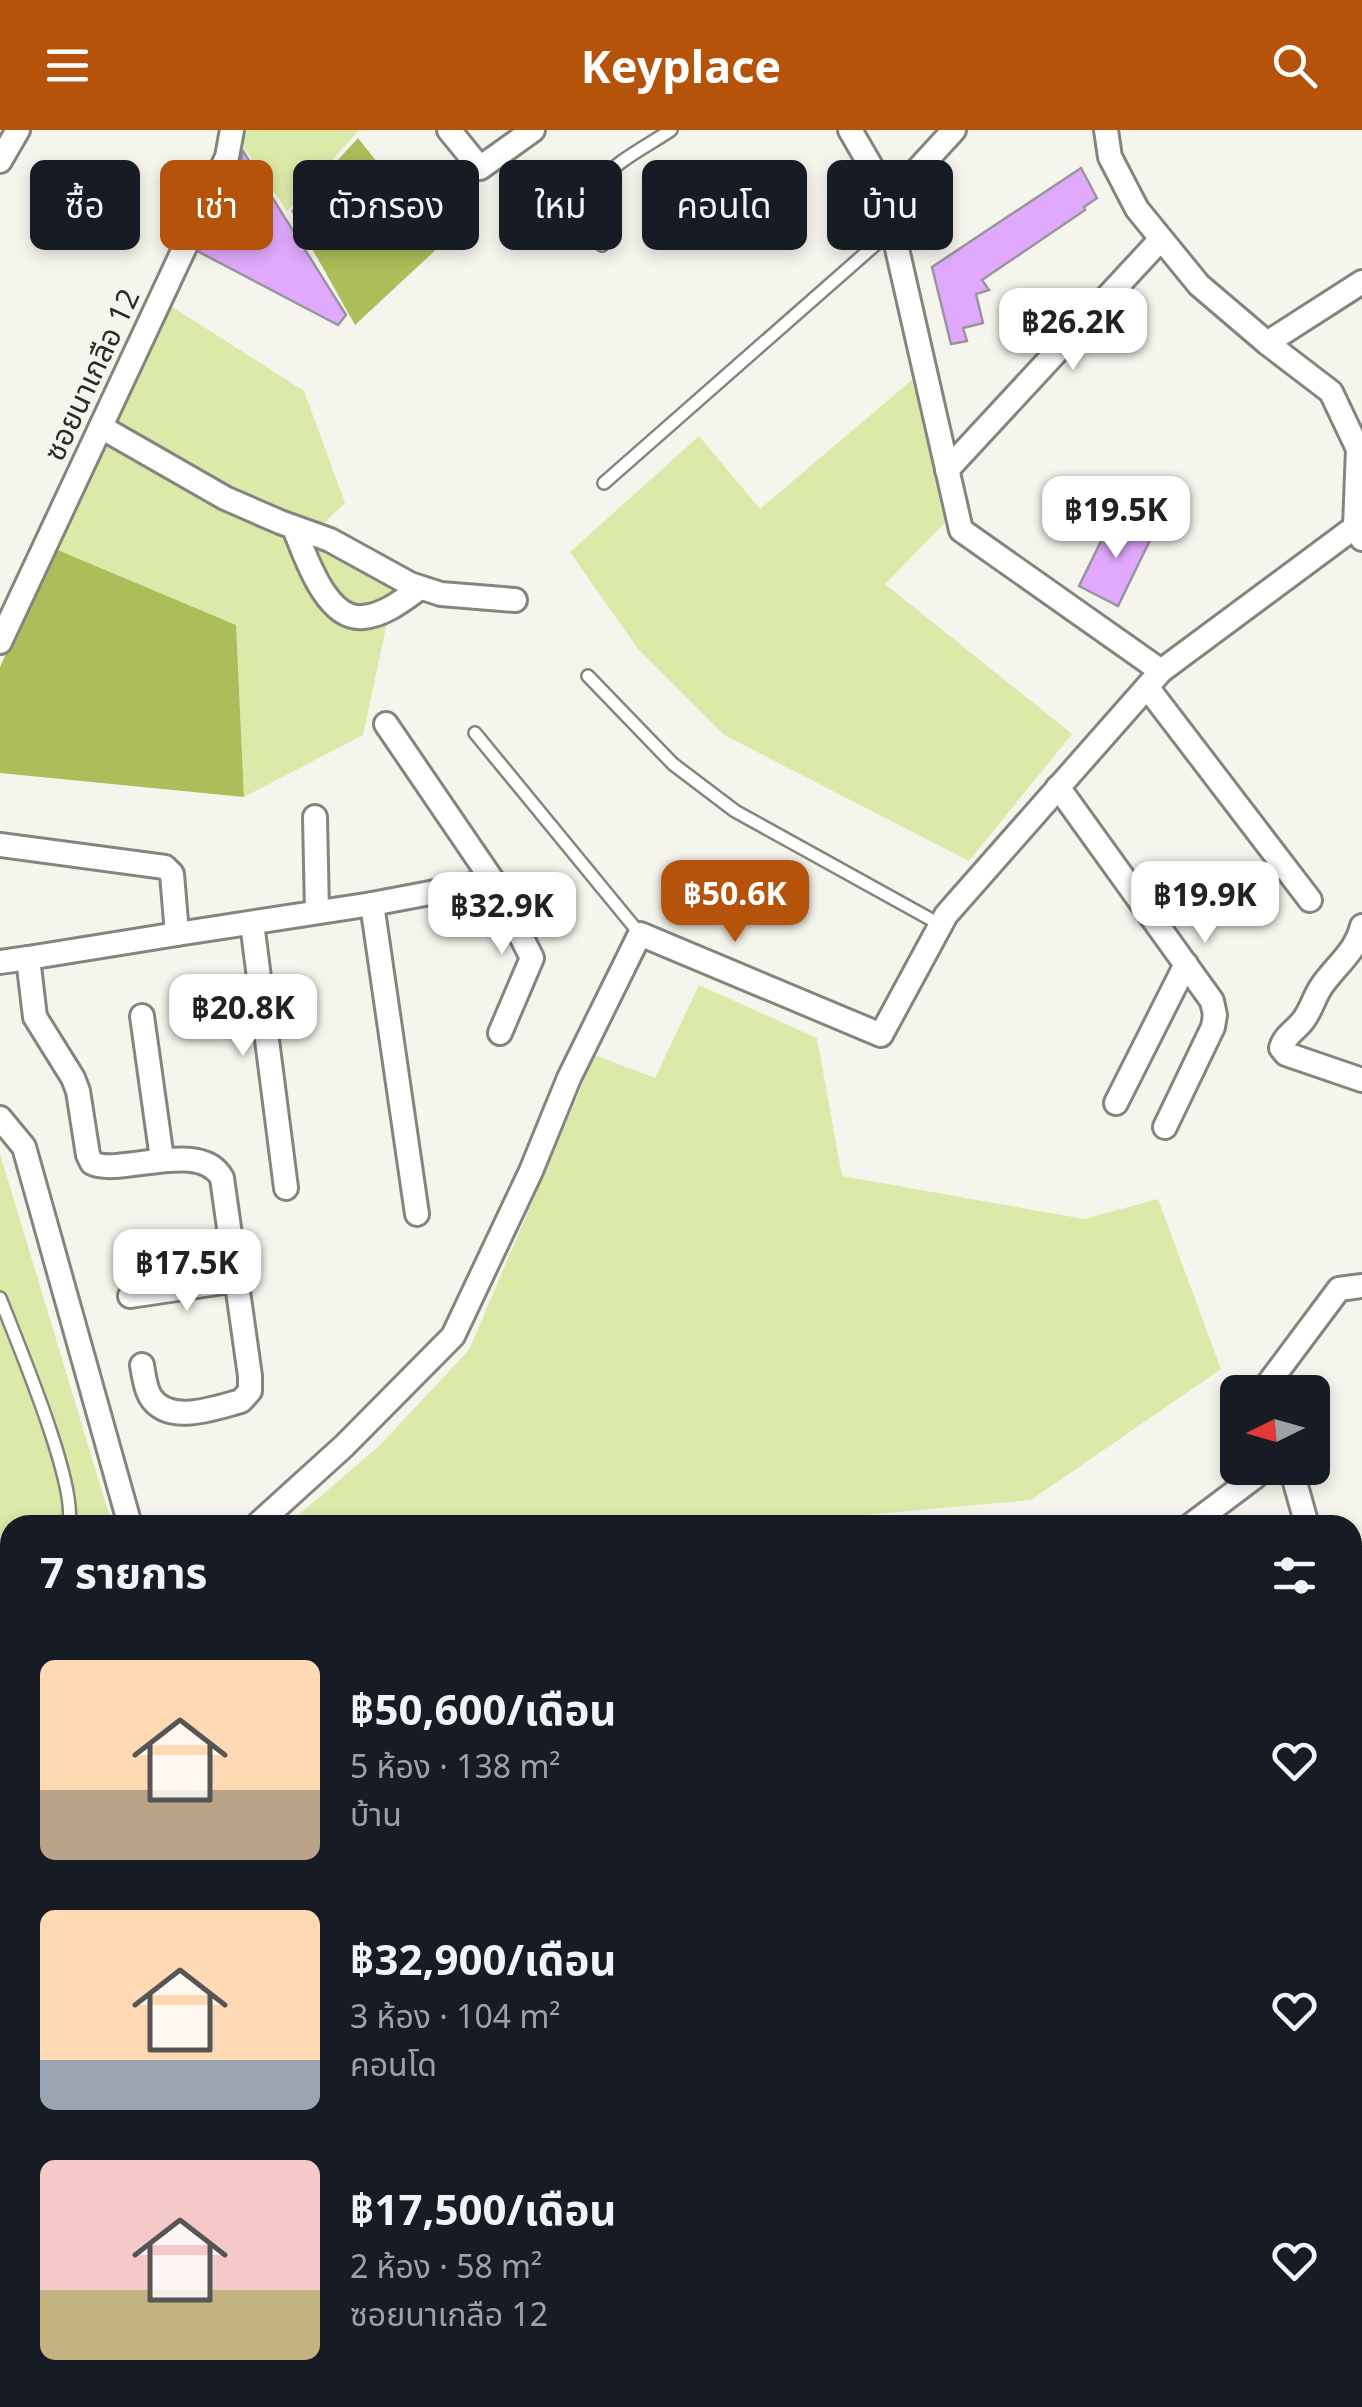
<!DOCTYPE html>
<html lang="th">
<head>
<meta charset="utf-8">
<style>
  :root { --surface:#171b24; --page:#242831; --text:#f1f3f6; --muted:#9ea1a6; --accent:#b45309 }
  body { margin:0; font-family:"Noto Sans","Noto Sans Thai",sans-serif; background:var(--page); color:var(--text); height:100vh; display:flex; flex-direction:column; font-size:38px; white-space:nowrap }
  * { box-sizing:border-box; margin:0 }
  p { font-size:32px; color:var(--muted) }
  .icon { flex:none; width:55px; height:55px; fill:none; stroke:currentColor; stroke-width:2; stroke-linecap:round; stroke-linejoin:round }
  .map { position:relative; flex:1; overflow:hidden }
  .drawer { position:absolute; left:0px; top:1385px; width:1362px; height:892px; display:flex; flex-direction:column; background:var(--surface); border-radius:30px 30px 0 0; box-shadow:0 5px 15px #0003 }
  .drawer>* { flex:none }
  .top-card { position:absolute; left:30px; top:30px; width:1302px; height:90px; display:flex; gap:20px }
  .needle { width:65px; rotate:265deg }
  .fabs { position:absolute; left:1220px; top:1245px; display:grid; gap:20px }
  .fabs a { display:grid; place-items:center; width:110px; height:110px; border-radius:15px; background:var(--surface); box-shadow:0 5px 15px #0003; font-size:50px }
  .price { position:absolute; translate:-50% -85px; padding:0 22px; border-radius:20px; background:#fff; color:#222; font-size:32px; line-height:65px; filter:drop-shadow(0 2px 5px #0008) }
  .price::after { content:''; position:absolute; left:50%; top:60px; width:30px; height:22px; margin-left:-15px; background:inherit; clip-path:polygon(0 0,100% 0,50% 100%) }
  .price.active { background:var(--accent); color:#fff }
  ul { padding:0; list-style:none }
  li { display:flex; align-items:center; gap:30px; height:250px; padding:0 40px }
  li span { display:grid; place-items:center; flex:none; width:280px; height:200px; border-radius:15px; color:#555 }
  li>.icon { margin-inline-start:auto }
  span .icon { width:120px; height:120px; fill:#fffc; stroke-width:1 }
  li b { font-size:42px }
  h2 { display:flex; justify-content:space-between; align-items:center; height:120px; padding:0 40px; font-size:42px }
  .pill { padding:0 35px; border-radius:15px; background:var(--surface); box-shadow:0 5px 15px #0003; font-size:35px; line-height:90px }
  .pill.active { background:var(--accent); color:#fff }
  header { display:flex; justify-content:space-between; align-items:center; height:130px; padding:0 40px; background:var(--accent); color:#fff; font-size:45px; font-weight:700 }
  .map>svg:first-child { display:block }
</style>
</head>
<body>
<header><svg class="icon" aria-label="menu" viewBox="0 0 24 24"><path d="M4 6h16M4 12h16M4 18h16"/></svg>Keyplace<svg class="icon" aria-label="search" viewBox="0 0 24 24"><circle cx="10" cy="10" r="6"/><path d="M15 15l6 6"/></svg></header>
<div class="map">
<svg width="1362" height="2277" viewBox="0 0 1362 2277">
  <rect width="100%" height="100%" fill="#f6f5ed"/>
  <g fill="#ece9da">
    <polygon points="1357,1654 1362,1657 1362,1855 1353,1857 1352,1661"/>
    <polygon points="10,2136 10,2268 149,2268 154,2277 0,2277 0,2143"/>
  </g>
  <g fill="#dbe9a9">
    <polygon points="242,0 359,0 287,81 240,12"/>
    <polygon points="171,176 304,261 345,373 324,393 395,455 363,605 244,667 236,495 53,418"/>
    <polygon points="913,249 945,393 885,454 1072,604 969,731 724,605 638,519 570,422 699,306 760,379"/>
    <polygon points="699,855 817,908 842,1046 1084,1089 1158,1069 1221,1239 1031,1370 754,1395 287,1395 378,1317 469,1220 595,925 655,948"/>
    <polygon points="0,1024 112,1394 10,1395 10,1512 0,1521"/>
    <polygon points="1362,1855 1362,2133 1352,2121 1352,1857"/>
    <polygon points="165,2268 461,2268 468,2277 170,2277"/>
    <polygon points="770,2268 896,2268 902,2277 767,2277"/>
  </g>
  <g fill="#abbe59">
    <polygon points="358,8 442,114 355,195 291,81"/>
    <polygon points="53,418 236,495 244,667 0,643 0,537"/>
  </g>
  <g fill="#e0a9fd" stroke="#99959c" stroke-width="2.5">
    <polygon points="243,21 346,185 338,195 199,122 241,33"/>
    <polygon points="1081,38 1097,68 1084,77 1085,80 982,150 989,160 976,164 983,193 963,198 967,211 951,214 932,137"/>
    <polygon points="1113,387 1152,406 1118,476 1079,456"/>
  </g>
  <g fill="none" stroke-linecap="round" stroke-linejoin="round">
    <g stroke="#85847d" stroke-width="16">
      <g id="lane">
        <path d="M602,115C555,59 631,27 671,0"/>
        <polyline points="604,353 892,100"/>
        <polyline points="588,546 673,634 735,681 941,795"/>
        <polyline points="475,603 640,804"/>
        <path d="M0,1168C16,1209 80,1360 68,1395"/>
        <polyline points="0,1467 10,1460"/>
        <polyline points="913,2268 919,2277"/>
        <polyline points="1051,2268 1056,2277"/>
        <polyline points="2,2277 15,2268"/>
        <polyline points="78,2277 88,2268"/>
        <polyline points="957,2277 983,2268"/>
      </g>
    </g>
    <g stroke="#85847d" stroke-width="28">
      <g id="street">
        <polyline points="449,0 480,38 533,0"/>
        <polyline points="850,0 883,57 961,400 1161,541"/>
        <polyline points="1106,0 1110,27 1137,79 1199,155 1267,213 1331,262 1358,319 1355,397 1362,409"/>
        <polyline points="0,31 18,0"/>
        <polyline points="886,74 954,0"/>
        <polyline points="1267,213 1362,152"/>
        <polyline points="101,297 225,368 280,392 330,410 410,454 441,464 515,470"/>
        <polyline points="947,340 1161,109"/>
        <path d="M294,398C305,425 326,491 363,487C385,485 403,470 420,458"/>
        <polyline points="0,512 227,27 232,0"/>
        <polyline points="1147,557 1310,770"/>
        <polyline points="1058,657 1212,871 1215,885 1213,897 1165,997"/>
        <polyline points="315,687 317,782"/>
        <path d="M0,715L165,737L172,744L177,804L28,828L35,887L73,948L78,961L88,1025L92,1033C120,1047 200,1008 222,1048L250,1246V1261L241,1271C215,1278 168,1296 150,1266C145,1257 144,1246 142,1235"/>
        <polyline points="493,751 532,828 500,903"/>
        <polyline points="372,774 417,1084"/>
        <polyline points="252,793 286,1058"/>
        <path d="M1362,796C1356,822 1335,836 1321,857C1313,869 1311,882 1301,893C1293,902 1284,907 1281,918L1286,924L1362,950"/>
        <polyline points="177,804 372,774 493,751 386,594"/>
        <polyline points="0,832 28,828"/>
        <polyline points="142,886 162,1029"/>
        <polyline points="1116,973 1186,834"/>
        <polyline points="0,988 24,1017 130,1395"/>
        <polyline points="130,1166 237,1150"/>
        <polyline points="1271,1262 1268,1254 1339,1159 1362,1156"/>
        <polyline points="1291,1338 1307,1395"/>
        <polyline points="257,1395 344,1316 453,1206 531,1041 569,948 640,804 881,905 946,785 1161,541 1355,397"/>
        <polyline points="1191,1395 1256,1346"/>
        <polyline points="1352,1431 1362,1425"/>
        <polyline points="0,1826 10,1820"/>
        <polyline points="0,1956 10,1947"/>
        <polyline points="1352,2138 1362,2150"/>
      </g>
    </g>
    <g stroke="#a6a59f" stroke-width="4" stroke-dasharray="5 8" stroke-linecap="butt">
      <polyline points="1352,1800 1362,1792"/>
      <polyline points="420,2268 423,2277"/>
    </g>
    <use href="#lane" stroke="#fff" stroke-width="11"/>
    <use href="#street" stroke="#fff" stroke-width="22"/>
  </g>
  <g text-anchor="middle" stroke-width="8" stroke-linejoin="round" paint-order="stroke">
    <g font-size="30" fill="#2b2a27" stroke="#f6f5ed">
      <text transform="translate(92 245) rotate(-65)" y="10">ซอยนาเกลือ 12</text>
    </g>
  </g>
</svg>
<div class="fabs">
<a><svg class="needle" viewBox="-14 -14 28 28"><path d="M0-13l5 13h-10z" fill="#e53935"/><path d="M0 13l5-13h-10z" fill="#9ea1a6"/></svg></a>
</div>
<b class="price" style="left:1073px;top:243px">฿26.2K</b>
<b class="price" style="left:1116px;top:431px">฿19.5K</b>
<b class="price active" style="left:735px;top:815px">฿50.6K</b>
<b class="price" style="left:1205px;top:816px">฿19.9K</b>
<b class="price" style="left:502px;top:827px">฿32.9K</b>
<b class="price" style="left:243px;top:929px">฿20.8K</b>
<b class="price" style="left:187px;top:1184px">฿17.5K</b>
<div class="top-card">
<a class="pill">ซื้อ</a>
<a class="pill active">เช่า</a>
<a class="pill">ตัวกรอง</a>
<a class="pill">ใหม่</a>
<a class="pill">คอนโด</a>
<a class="pill">บ้าน</a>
</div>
<section class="drawer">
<h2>7 รายการ<svg class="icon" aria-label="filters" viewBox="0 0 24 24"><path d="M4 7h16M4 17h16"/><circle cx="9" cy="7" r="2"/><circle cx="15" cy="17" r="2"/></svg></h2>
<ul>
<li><span style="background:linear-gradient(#ffd9b3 65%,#b9a48a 0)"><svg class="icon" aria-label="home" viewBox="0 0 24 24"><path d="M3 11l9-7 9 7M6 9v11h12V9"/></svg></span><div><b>฿50,600/เดือน</b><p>5 ห้อง · 138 m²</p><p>บ้าน</p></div><svg class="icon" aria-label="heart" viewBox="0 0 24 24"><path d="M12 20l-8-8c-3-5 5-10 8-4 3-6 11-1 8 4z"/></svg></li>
<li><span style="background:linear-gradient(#ffd9b3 75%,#9aa5b1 0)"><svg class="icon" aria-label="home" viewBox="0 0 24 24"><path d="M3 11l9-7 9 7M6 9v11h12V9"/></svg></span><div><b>฿32,900/เดือน</b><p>3 ห้อง · 104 m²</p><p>คอนโด</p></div><svg class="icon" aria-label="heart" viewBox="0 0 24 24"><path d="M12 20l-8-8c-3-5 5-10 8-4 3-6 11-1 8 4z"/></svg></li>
<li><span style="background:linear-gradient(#f6c9c9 65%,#c2b280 0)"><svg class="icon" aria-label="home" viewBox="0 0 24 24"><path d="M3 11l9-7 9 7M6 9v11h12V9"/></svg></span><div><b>฿17,500/เดือน</b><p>2 ห้อง · 58 m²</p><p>ซอยนาเกลือ 12</p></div><svg class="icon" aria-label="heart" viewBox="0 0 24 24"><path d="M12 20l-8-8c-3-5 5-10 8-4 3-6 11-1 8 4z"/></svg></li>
</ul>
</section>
</div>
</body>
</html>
